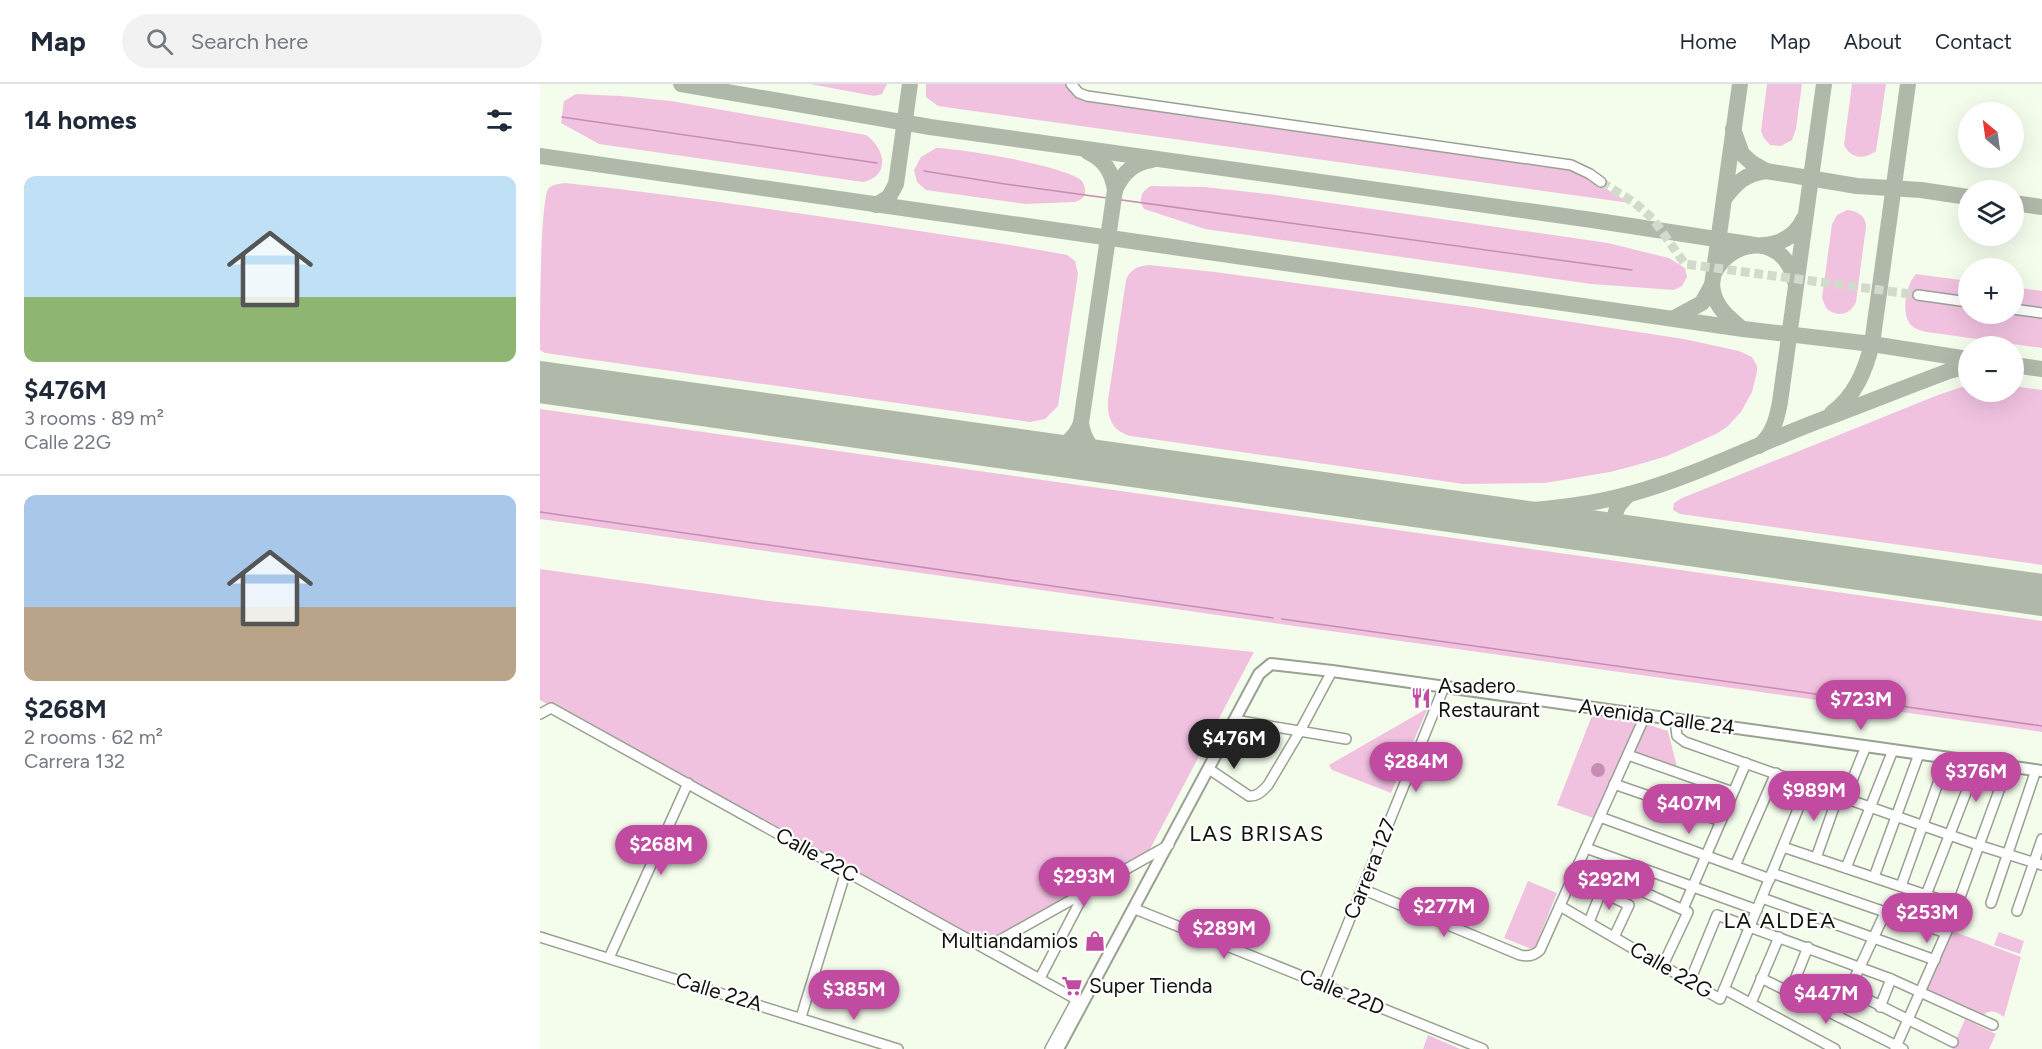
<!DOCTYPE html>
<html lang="en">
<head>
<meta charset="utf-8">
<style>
  :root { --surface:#fff; --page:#f2f2f3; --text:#1f2937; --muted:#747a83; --line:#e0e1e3; --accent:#c14ba1 }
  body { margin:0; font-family:Figtree,sans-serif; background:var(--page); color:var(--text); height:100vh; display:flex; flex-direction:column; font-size:22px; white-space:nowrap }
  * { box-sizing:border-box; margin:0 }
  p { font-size:20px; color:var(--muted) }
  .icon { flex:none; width:33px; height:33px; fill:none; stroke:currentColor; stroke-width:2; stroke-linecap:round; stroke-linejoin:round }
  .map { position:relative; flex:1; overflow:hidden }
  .side { display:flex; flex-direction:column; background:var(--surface); width:540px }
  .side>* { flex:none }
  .needle { width:39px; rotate:331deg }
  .tools { position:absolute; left:1418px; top:18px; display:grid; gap:12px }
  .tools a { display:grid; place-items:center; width:66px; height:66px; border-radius:50%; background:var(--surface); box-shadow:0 6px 24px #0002; font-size:30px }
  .price { position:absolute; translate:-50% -51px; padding:0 14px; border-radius:21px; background:var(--accent); color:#fff; font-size:20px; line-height:39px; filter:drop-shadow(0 2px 3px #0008) }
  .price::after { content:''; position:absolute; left:50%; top:36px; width:18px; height:14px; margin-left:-9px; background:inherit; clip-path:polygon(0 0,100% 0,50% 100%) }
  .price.on { background:#222; color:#fff }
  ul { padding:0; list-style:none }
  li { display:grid; align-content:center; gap:12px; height:318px; padding:0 24px }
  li+li { border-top:2px solid var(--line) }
  li span { display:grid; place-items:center; height:186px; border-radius:12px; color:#555 }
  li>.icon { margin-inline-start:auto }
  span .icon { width:108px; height:108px; fill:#fffc; stroke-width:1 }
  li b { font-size:26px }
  h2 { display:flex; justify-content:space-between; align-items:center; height:72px; padding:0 24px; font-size:26px }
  header { display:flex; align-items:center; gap:36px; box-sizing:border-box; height:84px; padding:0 30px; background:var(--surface); border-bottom:2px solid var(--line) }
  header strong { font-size:28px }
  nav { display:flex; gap:33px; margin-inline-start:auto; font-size:21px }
  .search { width:420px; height:54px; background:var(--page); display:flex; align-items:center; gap:15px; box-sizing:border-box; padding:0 21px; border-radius:33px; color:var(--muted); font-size:22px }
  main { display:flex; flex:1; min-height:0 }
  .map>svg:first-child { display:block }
</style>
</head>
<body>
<header>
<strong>Map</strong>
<div class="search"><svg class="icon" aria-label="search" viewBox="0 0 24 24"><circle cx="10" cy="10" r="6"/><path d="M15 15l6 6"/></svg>Search here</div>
<nav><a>Home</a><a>Map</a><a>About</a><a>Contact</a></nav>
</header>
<main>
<section class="side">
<h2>14 homes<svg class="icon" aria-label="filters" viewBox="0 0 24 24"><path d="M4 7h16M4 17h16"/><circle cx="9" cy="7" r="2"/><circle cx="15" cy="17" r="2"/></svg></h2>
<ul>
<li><span style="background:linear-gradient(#bfe0f5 65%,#8fb573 0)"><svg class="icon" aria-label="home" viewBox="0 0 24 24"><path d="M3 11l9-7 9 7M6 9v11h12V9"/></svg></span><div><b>$476M</b><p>3 rooms · 89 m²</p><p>Calle 22G</p></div></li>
<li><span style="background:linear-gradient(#a9c7e8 60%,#b9a48a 0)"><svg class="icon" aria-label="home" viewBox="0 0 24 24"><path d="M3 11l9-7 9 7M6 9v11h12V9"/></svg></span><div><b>$268M</b><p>2 rooms · 62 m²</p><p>Carrera 132</p></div></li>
</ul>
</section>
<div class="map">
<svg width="1502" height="965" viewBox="0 0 1502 965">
  <rect width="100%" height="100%" fill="#f4fdec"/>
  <g fill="#f1c2e0">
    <polygon points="270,0 347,0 342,10 334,12"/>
    <polygon points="386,0 527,0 534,11 545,16 1033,87 1050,95 1090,119 398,22 386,13"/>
    <polygon points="1227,0 1262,0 1256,45 1252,56 1241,62 1230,61 1224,54 1221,47"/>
    <path d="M1312,0H1346L1336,67C1324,76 1311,75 1304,61Z"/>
    <path d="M36,10L81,12L131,17L326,51C345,64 351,92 323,98L59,60L21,39L24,17Z"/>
    <path d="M396,64C419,64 527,82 542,97C543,99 545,103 545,105C546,113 541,116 535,118L485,120L386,106L377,98L374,86L381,73Z"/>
    <path d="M25,99C128,110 231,125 333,140C398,150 463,159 527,171L535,177L538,190L518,322L505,335L490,338L5,269L0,266C0,239 0,122 8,105C13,100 18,100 25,99Z"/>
    <path d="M611,102L665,103L736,111L1068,159L1129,174L1145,184L1147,193L1142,202L1134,206L1051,200L665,145L604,125C598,116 601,107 611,102Z"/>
    <path d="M1307,126C1318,127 1326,132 1326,143L1316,218C1310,231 1297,234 1286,224L1282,214L1292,140L1297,131Z"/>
    <path d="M609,181L675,188L933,223L1144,255L1199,267L1212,273L1217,282V288L1212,308L1201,328L1187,343L1176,350L1127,372L1097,381L1070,388L1005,399L923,400L591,352C572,347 567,334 568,316L586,196C590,185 598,182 609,181Z"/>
    <path d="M1376,190L1428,197V214L1378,207L1376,215L1428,223V230L1473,229L1502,233V264L1387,248C1381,247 1374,245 1370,240C1361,228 1366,200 1376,190Z"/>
    <polygon points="1473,203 1502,207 1502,225 1473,221"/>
    <polygon points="1428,301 1428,308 1473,308 1473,302 1502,306 1502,481 1140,430 1133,426 1134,419 1142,414 1398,311"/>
    <polygon points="0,325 1502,537 1502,648 0,435"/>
    <polygon points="0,485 229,517 714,568 609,767 445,858 0,616"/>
    <polygon points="888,624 851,709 792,686 789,681"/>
    <polygon points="1053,629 1098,636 1053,734 1017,721"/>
    <polygon points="1106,640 1128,647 1137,683 1093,669"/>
    <polygon points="988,797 1017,809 994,866 964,854"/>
    <path d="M1410,846L1481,873L1464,933C1456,927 1450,925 1442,932L1386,907Z"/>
    <polygon points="1459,848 1484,857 1480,870 1454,861"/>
    <polygon points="1425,935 1456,950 1449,965 1412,965"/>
    <polygon points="888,951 920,965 883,965"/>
  </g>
  <circle fill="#c78cb4" cx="1058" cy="686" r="7"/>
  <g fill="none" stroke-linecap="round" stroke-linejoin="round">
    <g stroke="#c78cb4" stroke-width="1.5">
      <polyline points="22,33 337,79"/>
      <polyline points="384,87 465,100 1092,186"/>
      <polyline points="0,428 733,534"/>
      <polyline points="742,535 1502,642"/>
    </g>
    <g stroke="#b0b8aa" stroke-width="16">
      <polyline points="141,0 390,43 1052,136 1215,161"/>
      <path d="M1200,0L1172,201C1174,222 1186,231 1201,244"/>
      <polyline points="1193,45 1202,70 1212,79 1226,87 1317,102 1381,106 1428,113"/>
      <path d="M548,68C565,76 572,88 575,106C582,90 594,78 612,76"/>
      <polyline points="0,72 1203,245 1332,260 1428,275"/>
      <path d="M1184,115C1196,99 1205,90 1226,87"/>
      <polyline points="1473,119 1502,123"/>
      <polyline points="336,121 349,113 356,100 370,0"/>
      <path d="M1222,161C1242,160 1256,152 1264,134"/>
      <path d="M1174,189C1195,150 1246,152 1255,198"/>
      <polyline points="1134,234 1162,219 1172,201"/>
      <polyline points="1473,281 1502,285"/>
      <path d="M1292,329C1315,312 1325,287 1332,260L1368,0"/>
      <path d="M1219,362C1233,351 1237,334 1240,318L1284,0"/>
      <path d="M499,369C519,366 534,358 541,339"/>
      <path d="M572,379C554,369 544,359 541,339L575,106"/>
      <path d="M1089,410C1063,434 1078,443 1103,454"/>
      <path d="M922,429C979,428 1035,425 1090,410C1156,392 1217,360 1281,336C1324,320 1366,303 1409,287L1428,282"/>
    </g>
    <polyline stroke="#b0b8aa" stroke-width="42" points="0,298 1502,511"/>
    <polyline stroke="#d2dacb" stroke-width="9" stroke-dasharray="9 4.5" stroke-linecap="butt" points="1061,98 1095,119 1113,135 1145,180 1378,211"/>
    <g stroke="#99a192" stroke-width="12">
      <g id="minor">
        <polyline points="531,0 539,9 547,12 1031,81 1050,90 1061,98"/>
        <polyline points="1378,211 1428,218"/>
        <polyline points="1473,225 1502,229"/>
        <polyline points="0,630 11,624 543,919"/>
        <polyline points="695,636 806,655"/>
        <polyline points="1135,636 1137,652 1145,658 1438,761 1502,781"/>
        <polyline points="1088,671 1193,708"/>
        <path d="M669,685L709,712C717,713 723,707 728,701L760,647L792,587"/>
        <polyline points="1074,700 1181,737"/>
        <polyline points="1305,714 1326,662"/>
        <polyline points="1060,733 1230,795"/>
        <polyline points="1243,763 1416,821"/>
        <polyline points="1046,764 1217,826"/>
        <polyline points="1276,774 1298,712"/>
        <polyline points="1039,779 1148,828 1123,881"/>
        <polyline points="1195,782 1236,689"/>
        <polyline points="1306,784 1353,666"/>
        <polyline points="1232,789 1406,849"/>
        <polyline points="1334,793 1379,670"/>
        <polyline points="1361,802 1407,674"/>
        <path d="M822,805L980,871C988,873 994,872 1000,866L1105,632"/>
        <polyline points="1386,811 1438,678"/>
        <polyline points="1222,814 1395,876"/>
        <polyline points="1451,819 1496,686"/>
        <polyline points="1020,822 1180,915 1268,701"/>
        <polyline points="595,825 943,965"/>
        <polyline points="1143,825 1206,679"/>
        <polyline points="1477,827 1502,755"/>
        <polyline points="1049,838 1061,808 1089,821 1074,853"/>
        <polyline points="0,853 358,965"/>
        <polyline points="446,864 629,761"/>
        <polyline points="69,874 148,699"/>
        <polyline points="500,894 545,808"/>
        <polyline points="1221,894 1363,965"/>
        <polyline points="1150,897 1177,831 1351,895 1453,941"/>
        <polyline points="783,901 904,603"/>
        <polyline points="1184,905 1295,965"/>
        <polyline points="1309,906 1413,958"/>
        <polyline points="1250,908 1268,863"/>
        <polyline points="1211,919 1239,853"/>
        <polyline points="1340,923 1351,895"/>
        <polyline points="1297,932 1345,829"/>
        <polyline points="261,933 306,787"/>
        <polyline points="510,965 537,915"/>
        <polyline points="1355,965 1411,838 1468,682"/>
      </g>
    </g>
    <g stroke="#99a192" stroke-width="14">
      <polyline id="major" points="518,965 719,590 731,580 792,587 1502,687"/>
    </g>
    <use href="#minor" stroke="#fff" stroke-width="9"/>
    <use href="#major" stroke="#fff" stroke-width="10"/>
  </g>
  <defs>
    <g id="restaurant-bare" transform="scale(1.62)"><path d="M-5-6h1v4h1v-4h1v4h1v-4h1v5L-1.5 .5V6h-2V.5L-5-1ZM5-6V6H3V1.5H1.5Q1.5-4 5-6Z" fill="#c14ba1" stroke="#fff" stroke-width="2.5" paint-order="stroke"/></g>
    <g id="shop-bare" transform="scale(1.62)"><path d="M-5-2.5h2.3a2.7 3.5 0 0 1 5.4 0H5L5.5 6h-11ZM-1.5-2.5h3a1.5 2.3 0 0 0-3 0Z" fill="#c14ba1" stroke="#fff" stroke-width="2.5" paint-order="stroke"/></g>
    <g id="supermarket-bare" transform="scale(1.62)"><path d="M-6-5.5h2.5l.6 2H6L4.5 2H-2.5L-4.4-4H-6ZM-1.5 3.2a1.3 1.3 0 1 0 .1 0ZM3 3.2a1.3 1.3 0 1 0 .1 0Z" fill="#c14ba1" stroke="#fff" stroke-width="2.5" paint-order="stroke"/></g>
  </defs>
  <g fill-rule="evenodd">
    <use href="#restaurant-bare" x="881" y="614"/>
    <use href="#shop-bare" x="555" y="857"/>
    <use href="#supermarket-bare" x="532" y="902"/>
  </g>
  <g text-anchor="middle" stroke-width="4.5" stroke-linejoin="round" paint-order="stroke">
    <g font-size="21" fill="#10130d" stroke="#fff" text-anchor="start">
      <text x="898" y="609">Asadero<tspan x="898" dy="24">Restaurant</tspan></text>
      <text x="538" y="864" text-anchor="end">Multiandamios</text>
      <text x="549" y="909">Super Tienda</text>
    </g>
    <g font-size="21" fill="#10130d" stroke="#fff">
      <text transform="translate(1117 633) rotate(8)" y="7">Avenida Calle 24</text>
      <text transform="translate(277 771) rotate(29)" y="7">Calle 22C</text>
      <text transform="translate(830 785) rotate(-68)" y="7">Carrera 127</text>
      <text transform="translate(1131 886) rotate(30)" y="7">Calle 22G</text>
      <text transform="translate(179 908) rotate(17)" y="7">Calle 22A</text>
      <text transform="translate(802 908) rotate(22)" y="7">Calle 22D</text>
    </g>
    <g font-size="22" letter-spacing="1.5" fill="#10130d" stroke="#fff">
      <text x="717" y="757">LAS BRISAS</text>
      <text x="1240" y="844">LA ALDEA</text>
    </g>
  </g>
</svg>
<div class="tools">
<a><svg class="needle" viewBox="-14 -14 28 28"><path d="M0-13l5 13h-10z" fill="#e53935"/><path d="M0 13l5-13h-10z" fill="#747a83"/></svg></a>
<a><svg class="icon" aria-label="layers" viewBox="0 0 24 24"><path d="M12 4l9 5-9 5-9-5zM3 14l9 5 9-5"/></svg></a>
<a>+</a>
<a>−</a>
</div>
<b class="price" style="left:1321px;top:647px">$723M</b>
<b class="price on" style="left:694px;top:686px">$476M</b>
<b class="price" style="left:876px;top:709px">$284M</b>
<b class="price" style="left:1436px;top:719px">$376M</b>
<b class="price" style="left:1274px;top:738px">$989M</b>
<b class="price" style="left:1149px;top:751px">$407M</b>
<b class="price" style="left:121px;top:792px">$268M</b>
<b class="price" style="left:544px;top:824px">$293M</b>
<b class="price" style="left:1069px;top:827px">$292M</b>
<b class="price" style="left:904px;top:854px">$277M</b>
<b class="price" style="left:1387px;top:860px">$253M</b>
<b class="price" style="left:684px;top:876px">$289M</b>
<b class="price" style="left:314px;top:937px">$385M</b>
<b class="price" style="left:1286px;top:941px">$447M</b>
</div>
</main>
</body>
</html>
